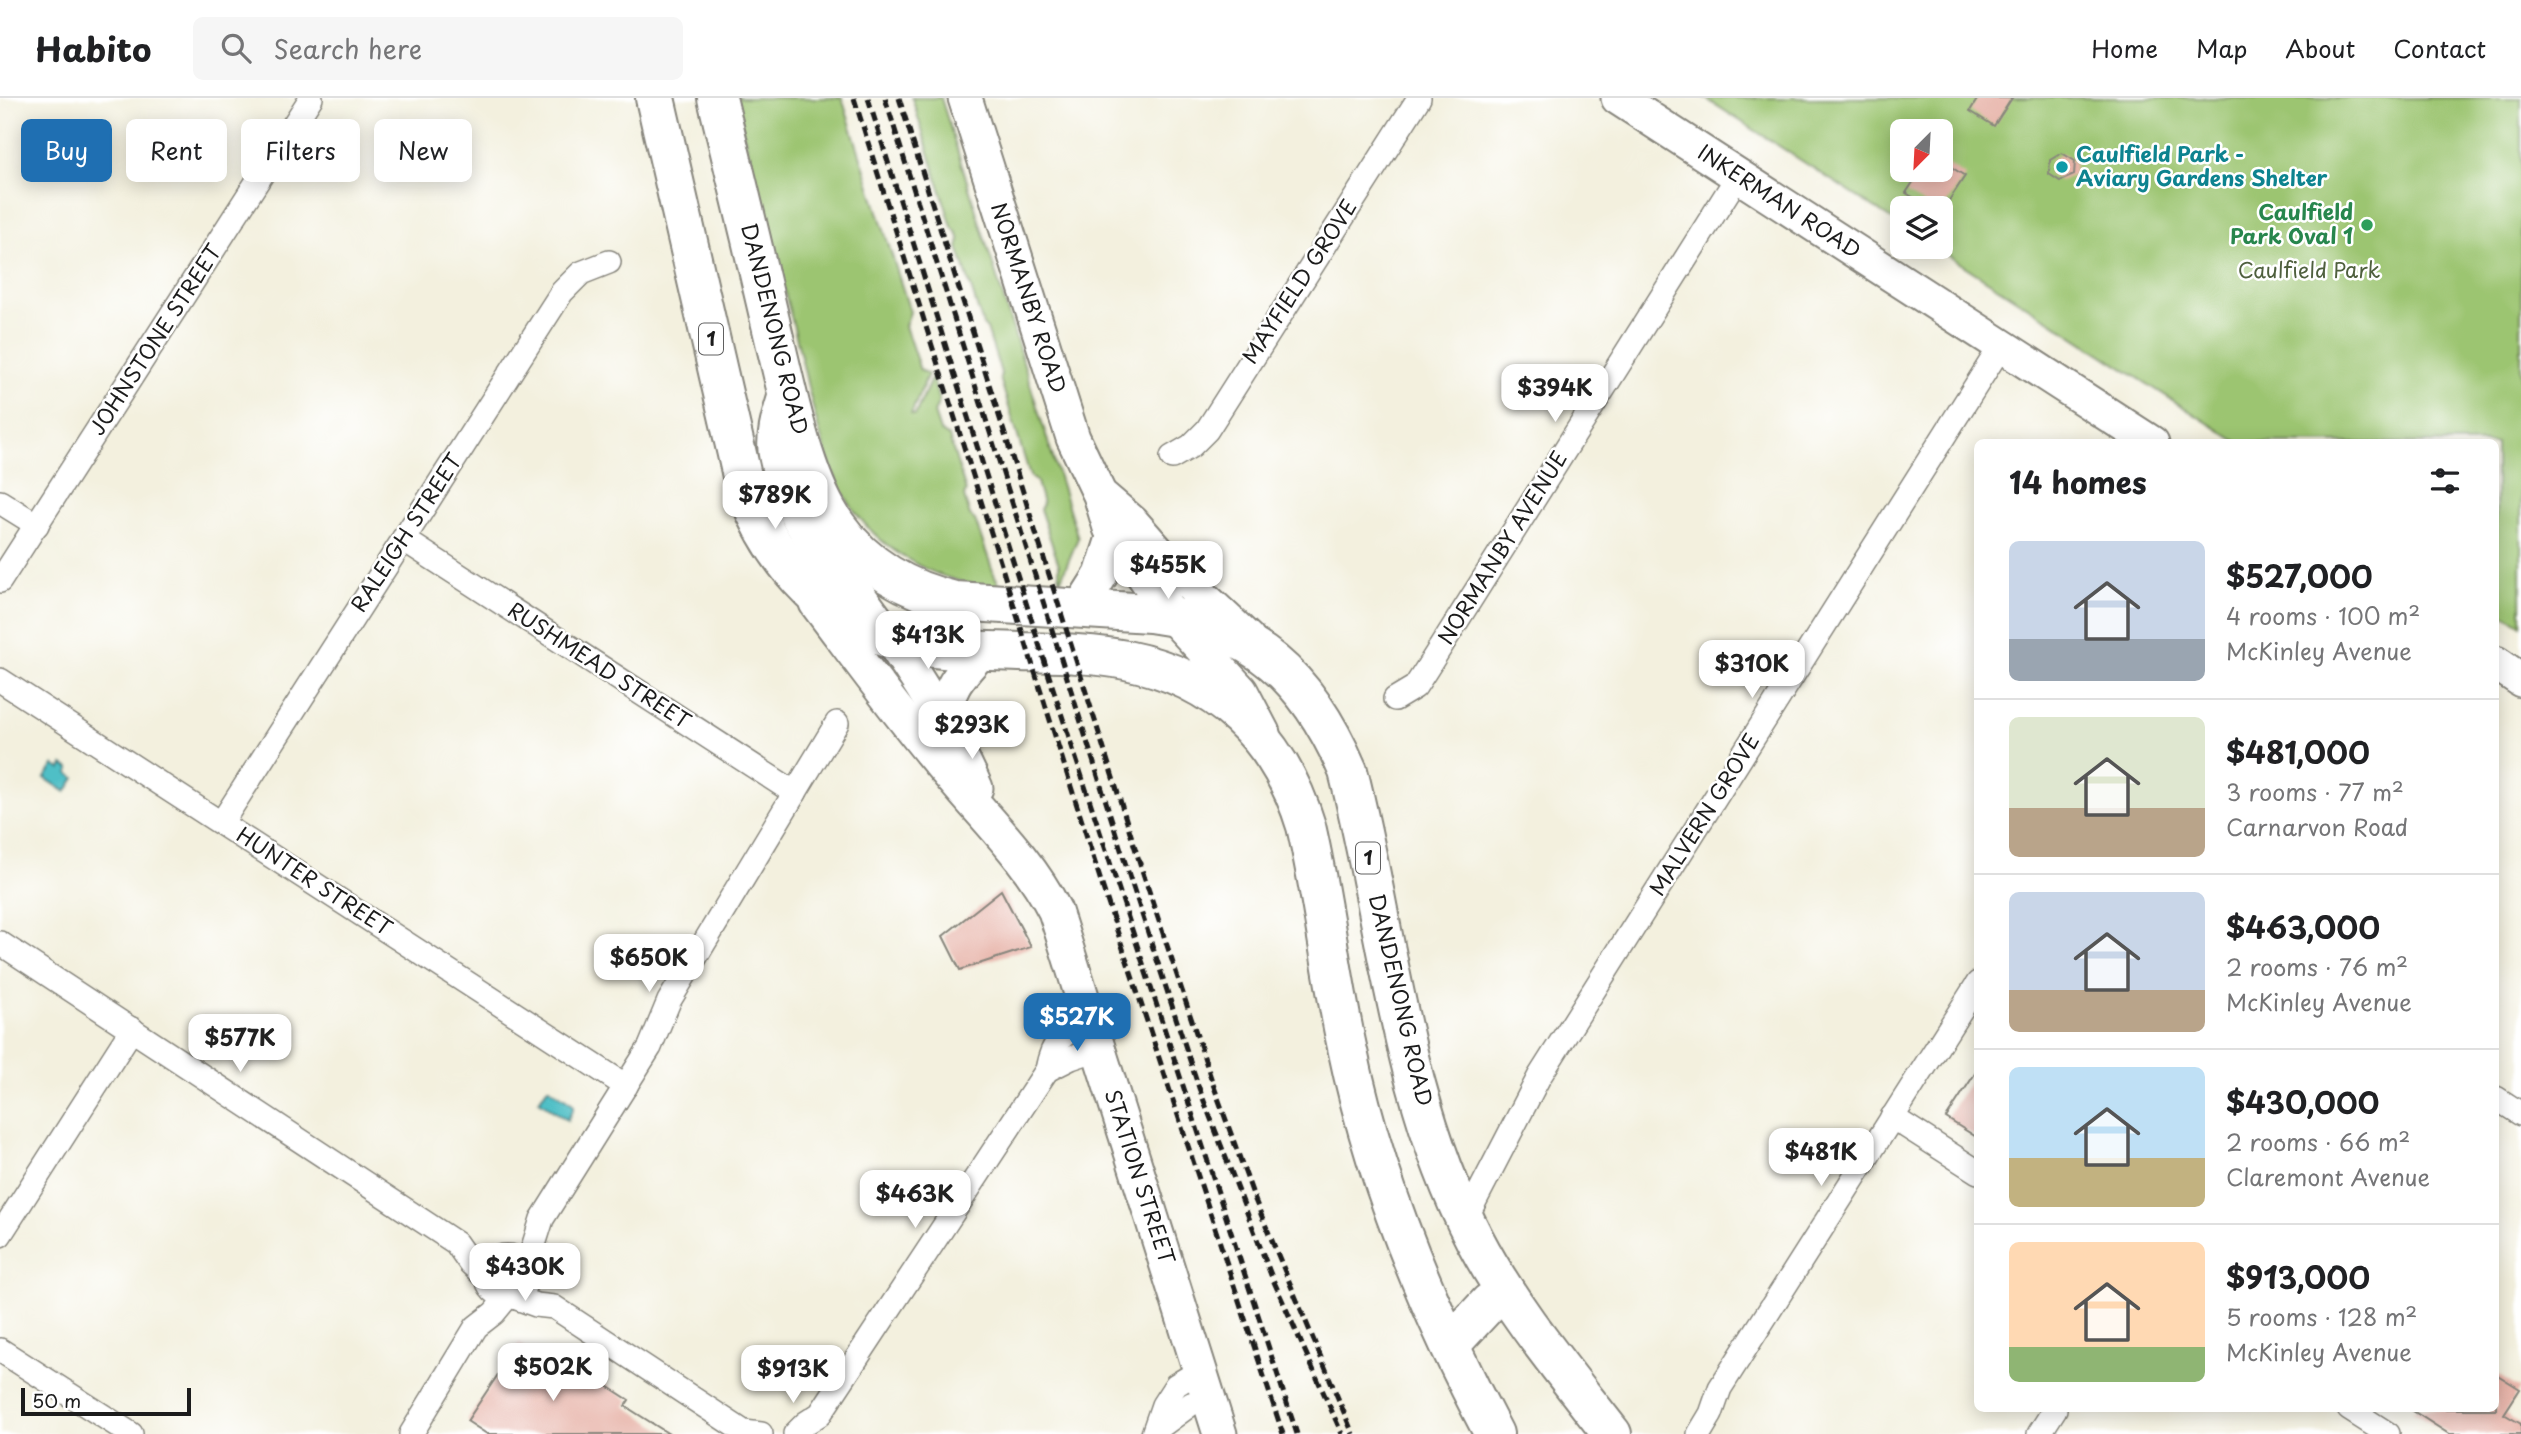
<!DOCTYPE html>
<html lang="en">
<head>
<meta charset="utf-8">
<style>
  :root { --surface:#fff; --page:#f6f6f6; --text:#202124; --muted:#757577; --line:#e0e0e0; --accent:#1f6fb2 }
  body { margin:0; font-family:"Playpen Sans",sans-serif; background:var(--page); color:var(--text); height:100vh; display:flex; flex-direction:column; font-size:26px; white-space:nowrap }
  * { box-sizing:border-box; margin:0 }
  p { font-size:23px; color:var(--muted) }
  .icon { flex:none; width:38px; height:38px; fill:none; stroke:currentColor; stroke-width:2; stroke-linecap:round; stroke-linejoin:round }
  .map { position:relative; flex:1; overflow:hidden }
  .panel { position:absolute; left:1974px; top:341px; width:525px; height:973px; display:flex; flex-direction:column; background:var(--surface); border-radius:10px; box-shadow:0 4px 18px #0003 }
  .panel>* { flex:none }
  .guide { position:absolute; left:21px; top:21px; width:665px; height:63px; display:flex; gap:14px }
  .needle { width:46px; rotate:204deg }
  .fabs { position:absolute; left:1890px; top:21px; display:grid; gap:14px }
  .fabs a { display:grid; place-items:center; width:63px; height:63px; border-radius:10px; background:var(--surface); box-shadow:0 4px 18px #0003; font-size:35px }
  .scale { position:absolute; left:21px; bottom:18px; width:170px; box-sizing:border-box; padding-left:7px; border:4px solid #1c1c1c; border-top:0; font-size:19px; line-height:24px; white-space:nowrap; color:#1c1c1c; -webkit-text-stroke:5px #fff; paint-order:stroke }
  .price { position:absolute; translate:-50% -60px; padding:0 16px; border-radius:14px; background:#fff; color:#222; font-size:23px; line-height:46px; filter:drop-shadow(0 2px 4px #0008) }
  .price::after { content:''; position:absolute; left:50%; top:42px; width:21px; height:16px; margin-left:-10px; background:inherit; clip-path:polygon(0 0,100% 0,50% 100%) }
  .price.on { background:var(--accent); color:#fff }
  ul { padding:0; list-style:none }
  li { display:flex; align-items:center; gap:21px; height:175px; padding:0 35px }
  li+li { border-top:2px solid var(--line) }
  li span { display:grid; place-items:center; flex:none; width:196px; height:140px; border-radius:10px; color:#555 }
  li>.icon { margin-inline-start:auto }
  span .icon { width:84px; height:84px; fill:#fffc; stroke-width:1 }
  li b { font-size:30px }
  h2 { display:flex; justify-content:space-between; align-items:center; height:84px; padding:0 35px; font-size:30px }
  .pill { padding:0 24px; border-radius:10px; background:var(--surface); box-shadow:0 4px 18px #0003; font-size:24px; line-height:63px }
  .pill.on { background:var(--accent); color:#fff }
  header { display:flex; align-items:center; gap:42px; box-sizing:border-box; height:98px; padding:0 35px; background:var(--surface); border-bottom:2px solid var(--line) }
  header strong { font-size:33px }
  nav { display:flex; gap:38px; margin-inline-start:auto; font-size:24px }
  .search { width:490px; height:63px; background:var(--page); display:flex; align-items:center; gap:18px; box-sizing:border-box; padding:0 24px; border-radius:10px; color:var(--muted); font-size:26px }
  .map>svg:first-child { display:block }
</style>
</head>
<body>
<header>
<strong>Habito</strong>
<div class="search"><svg class="icon" aria-label="search" viewBox="0 0 24 24"><circle cx="10" cy="10" r="6"/><path d="M15 15l6 6"/></svg>Search here</div>
<nav><a>Home</a><a>Map</a><a>About</a><a>Contact</a></nav>
</header>
<div class="map">
<svg width="2521" height="1336" viewBox="0 0 2521 1336">
  <rect width="100%" height="100%" fill="#fff"/>
  <filter id="ink" filterUnits="userSpaceOnUse"><feTurbulence type="fractalNoise" baseFrequency=".0143" numOctaves="2"/><feDisplacementMap in="SourceGraphic" scale="14" xChannelSelector="R" yChannelSelector="G"/><feConvolveMatrix kernelMatrix="1 2 1 2 8 2 1 2 1" color-interpolation-filters="sRGB"/></filter>
  <filter id="wash" filterUnits="userSpaceOnUse"><feTurbulence type="fractalNoise" baseFrequency=".00686" numOctaves="4" result="noise"/><feDisplacementMap in="SourceGraphic" scale="28" xChannelSelector="R" yChannelSelector="G"/><feGaussianBlur stdDeviation="1.57" result="paint"/><feColorMatrix in="noise" values="0 0 0 0 0 0 0 0 0 0 0 0 0 0 0 0 0 1.4 0 .05"/><feComposite in="paint" operator="in"/></filter>
  <g filter="url(#wash)">
    <rect width="100%" height="100%" fill="#f3f0de"/>
    <g fill="#9cc571" stroke="#5c7046" stroke-width="2" fill-rule="evenodd">
      <path d="M734,0H842L910,214L905,228L920,272L928,276L911,316L915,317L932,279L939,303L934,315L940,333L949,339L966,393L964,398L970,418L975,422L994,476L1001,490C931,485 866,448 836,381C816,336 805,271 792,222C773,148 754,74 734,0Z"/>
      <path d="M912,0H941L1078,440L1059,486V467L1040,411L1043,406L1037,384L1030,378L1000,280L1001,275L987,231L983,227L958,149C962,141 957,134 952,129Z"/>
      <path d="M1705,0H2521V527L2496,511V345H2239L1935,149H1941V110H1902V128ZM1902,33H1941V72H1902Z"/>
    </g>
    <g fill="#50bfc6" stroke="#366e71" stroke-width="2">
      <polygon points="54,667 61,671 63,667 70,671 68,675 75,680 66,694 45,680"/>
      <polygon points="548,989 573,1006 573,1011 567,1022 539,1003"/>
    </g>
    <g id="blocks">
      <g fill="#e7b3a8">
        <polygon points="1978,0 2012,0 1994,28 1970,13"/>
        <polygon points="2062,55 2075,63 2074,77 2060,83 2049,76 2050,62"/>
        <polygon points="1948,67 1965,78 1944,110 1931,110 1906,95 1921,72 1945,72"/>
        <polygon points="1001,792 1031,849 960,872 943,838"/>
        <polygon points="1978,971 1978,1040 1946,1020"/>
        <polygon points="519,1245 588,1291 595,1280 629,1302 625,1308 669,1336 487,1336 467,1323"/>
        <polygon points="2496,1276 2520,1291 2504,1316 2521,1326 2521,1336 2449,1336 2410,1311 2496,1311"/>
      </g>
    </g>
  </g>
  <g filter="url(#ink)">
    <use href="#blocks" fill-opacity="0" stroke="#88867d" stroke-width="2"/>
    <g fill="none" stroke-linecap="round" stroke-linejoin="round">
      <g stroke="#88867d" stroke-width="26">
        <g id="street">
          <polyline points="1172,359 1191,348 1207,332 1419,0"/>
          <polyline points="0,404 37,427"/>
          <polyline points="403,441 795,695"/>
          <polyline points="0,483 311,0"/>
          <polyline points="0,582 626,988"/>
          <polyline points="1395,601 1415,589 1426,572 1738,78"/>
          <polyline points="222,724 562,194 581,175 609,164"/>
          <polyline points="0,845 456,1145 470,1165 487,1181"/>
          <polyline points="1047,972 1071,960 1098,951"/>
          <polyline points="2496,1000 2521,1016"/>
          <polyline points="1892,1019 1978,1074"/>
          <polyline points="1465,1122 1539,979 2001,248"/>
          <polyline points="0,1137 132,931"/>
          <circle cx="507" cy="1178" r="20"/>
          <polyline points="526,1172 542,1121 650,949 669,903 837,625"/>
          <polyline points="511,1198 536,1207 554,1209 744,1334 761,1336"/>
          <polyline points="0,1252 131,1336"/>
          <polyline points="2349,1311 2388,1336"/>
          <polyline points="1157,1331 1191,1306 1209,1300"/>
          <polyline points="411,1336 476,1229 494,1215 508,1198"/>
          <path d="M795,1336L806,1325L820,1316L1047,972C1052,943 1062,935 1089,924"/>
          <polyline points="1153,1336 1163,1307 1176,1287 1201,1272"/>
          <polyline points="1699,1336 1711,1316 1720,1290 1978,885"/>
          <polyline points="2039,1336 2055,1311"/>
        </g>
      </g>
      <g stroke="#88867d" stroke-width="37">
        <g id="secondary">
          <polyline points="965,0 1073,340 1100,397 1110,430 1172,518 1241,593 1263,635"/>
          <polyline points="1618,0 2152,345"/>
          <path d="M787,291C781,312 771,337 776,359C782,391 798,424 818,450C832,468 849,484 863,503C905,560 948,625 976,690"/>
          <polyline points="1104,400 1132,424 1173,471 1248,541"/>
          <path d="M816,505C859,562 901,620 947,674C984,719 1028,760 1055,813L1220,1336"/>
          <polyline points="1080,510 1101,477 1114,437"/>
          <polyline points="2496,565 2521,582"/>
          <path d="M943,627C947,589 958,579 983,552"/>
        </g>
      </g>
      <g stroke="#88867d" stroke-width="42">
        <g id="highway">
          <path d="M655,0L742,378C765,454 820,522 899,544C937,554 980,552 1020,554C1055,555 1091,555 1126,562C1217,580 1279,639 1306,728C1323,801 1331,876 1347,949C1375,1085 1429,1214 1494,1336"/>
          <path d="M717,0C737,83 757,165 776,248C789,301 805,384 837,428C865,468 908,493 955,503L1150,515C1254,529 1308,579 1348,673C1388,829 1399,997 1475,1142C1511,1211 1564,1274 1612,1336"/>
          <polyline points="1450,1247 1489,1205 1505,1193"/>
        </g>
      </g>
      <use href="#street" stroke="#fff" stroke-width="23"/>
      <use href="#secondary" stroke="#fff" stroke-width="33"/>
      <use href="#highway" stroke="#fff" stroke-width="38"/>
      <g stroke="#1c1c1c" stroke-width="5" stroke-dasharray="10 5" stroke-linecap="butt">
        <polyline points="854,0 1102,787 1283,1336"/>
        <polyline points="868,0 1049,578 1297,1336"/>
        <polyline points="885,0 1129,777 1199,990 1271,1177 1342,1336"/>
        <polyline points="899,0 1142,772 1213,986 1255,1102 1353,1336"/>
      </g>
    </g>
  </g>
  <circle fill="#0f9aa8" stroke="#fff" stroke-width="2.5" cx="2062" cy="69" r="7"/>
  <circle fill="#2e9e5b" stroke="#fff" stroke-width="2.5" cx="2367" cy="127" r="7"/>
  <g text-anchor="middle" stroke-width="5" stroke-linejoin="round" paint-order="stroke">
    <g fill="#fff" stroke="#606060" stroke-width="2">
      <rect x="699" y="225.5" width="24" height="31" rx="5"/>
      <rect x="1356" y="744.5" width="24" height="31" rx="5"/>
    </g>
    <g font-size="19" font-weight="bold" fill="#1c1c1c">
      <text x="711" y="248">1</text>
      <text x="1368" y="767">1</text>
    </g>
    <g font-size="21" font-weight="bold" fill="#0d838f" stroke="#fff" text-anchor="start">
      <text x="2076" y="64">Caulfield Park -<tspan x="2076" dy="24">Aviary Gardens Shelter</tspan></text>
    </g>
    <g font-size="21" fill="#1c1c1c" stroke="#fff">
      <text transform="translate(1779 104) rotate(33)" y="7">INKERMAN ROAD</text>
      <text transform="translate(1300 184) rotate(-57)" y="7">MAYFIELD GROVE</text>
      <text transform="translate(1028 200) rotate(72)" y="7">NORMANBY ROAD</text>
      <text transform="translate(774 231) rotate(76)" y="7">DANDENONG ROAD</text>
      <text transform="translate(156 242) rotate(-57)" y="7">JOHNSTONE STREET</text>
      <text transform="translate(407 435) rotate(-57)" y="7">RALEIGH STREET</text>
      <text transform="translate(1503 450) rotate(-58)" y="7">NORMANBY AVENUE</text>
      <text transform="translate(599 568) rotate(33)" y="7">RUSHMEAD STREET</text>
      <text transform="translate(1705 717) rotate(-58)" y="7">MALVERN GROVE</text>
      <text transform="translate(314 784) rotate(33)" y="7">HUNTER STREET</text>
      <text transform="translate(1400 902) rotate(77)" y="7">DANDENONG ROAD</text>
      <text transform="translate(1139 1079) rotate(72)" y="7">STATION STREET</text>
    </g>
    <g font-size="21" font-weight="bold" fill="#27864d" stroke="#fff" text-anchor="end">
      <text x="2353" y="122">Caulfield<tspan x="2353" dy="24">Park Oval 1</tspan></text>
    </g>
    <g font-size="21" fill="#4f603e" stroke="#fff">
      <text x="2309" y="180">Caulfield Park</text>
    </g>
  </g>
</svg>
<div class="fabs">
<a><svg class="needle" viewBox="-14 -14 28 28"><path d="M0-13l5 13h-10z" fill="#e53935"/><path d="M0 13l5-13h-10z" fill="#757577"/></svg></a>
<a><svg class="icon" aria-label="layers" viewBox="0 0 24 24"><path d="M12 4l9 5-9 5-9-5zM3 14l9 5 9-5"/></svg></a>
</div>
<div class="scale">50 m</div>
<b class="price" style="left:1555px;top:326px">$394K</b>
<b class="price" style="left:775px;top:433px">$789K</b>
<b class="price" style="left:1168px;top:503px">$455K</b>
<b class="price" style="left:928px;top:573px">$413K</b>
<b class="price" style="left:1752px;top:602px">$310K</b>
<b class="price" style="left:972px;top:663px">$293K</b>
<b class="price" style="left:649px;top:896px">$650K</b>
<b class="price on" style="left:1077px;top:955px">$527K</b>
<b class="price" style="left:240px;top:976px">$577K</b>
<b class="price" style="left:1821px;top:1090px">$481K</b>
<b class="price" style="left:915px;top:1132px">$463K</b>
<b class="price" style="left:525px;top:1205px">$430K</b>
<b class="price" style="left:553px;top:1305px">$502K</b>
<b class="price" style="left:793px;top:1307px">$913K</b>
<div class="guide">
<a class="pill on">Buy</a>
<a class="pill">Rent</a>
<a class="pill">Filters</a>
<a class="pill">New</a>
</div>
<section class="panel">
<h2>14 homes<svg class="icon" aria-label="filters" viewBox="0 0 24 24"><path d="M4 7h16M4 17h16"/><circle cx="9" cy="7" r="2"/><circle cx="15" cy="17" r="2"/></svg></h2>
<ul>
<li><span style="background:linear-gradient(#c9d6e8 70%,#9aa5b1 0)"><svg class="icon" aria-label="home" viewBox="0 0 24 24"><path d="M3 11l9-7 9 7M6 9v11h12V9"/></svg></span><div><b>$527,000</b><p>4 rooms · 100 m²</p><p>McKinley Avenue</p></div></li>
<li><span style="background:linear-gradient(#dfe7d0 65%,#b9a48a 0)"><svg class="icon" aria-label="home" viewBox="0 0 24 24"><path d="M3 11l9-7 9 7M6 9v11h12V9"/></svg></span><div><b>$481,000</b><p>3 rooms · 77 m²</p><p>Carnarvon Road</p></div></li>
<li><span style="background:linear-gradient(#c9d6e8 70%,#b9a48a 0)"><svg class="icon" aria-label="home" viewBox="0 0 24 24"><path d="M3 11l9-7 9 7M6 9v11h12V9"/></svg></span><div><b>$463,000</b><p>2 rooms · 76 m²</p><p>McKinley Avenue</p></div></li>
<li><span style="background:linear-gradient(#bfe0f5 65%,#c2b280 0)"><svg class="icon" aria-label="home" viewBox="0 0 24 24"><path d="M3 11l9-7 9 7M6 9v11h12V9"/></svg></span><div><b>$430,000</b><p>2 rooms · 66 m²</p><p>Claremont Avenue</p></div></li>
<li><span style="background:linear-gradient(#ffd9b3 75%,#8fb573 0)"><svg class="icon" aria-label="home" viewBox="0 0 24 24"><path d="M3 11l9-7 9 7M6 9v11h12V9"/></svg></span><div><b>$913,000</b><p>5 rooms · 128 m²</p><p>McKinley Avenue</p></div></li>
</ul>
</section>
</div>
</body>
</html>
